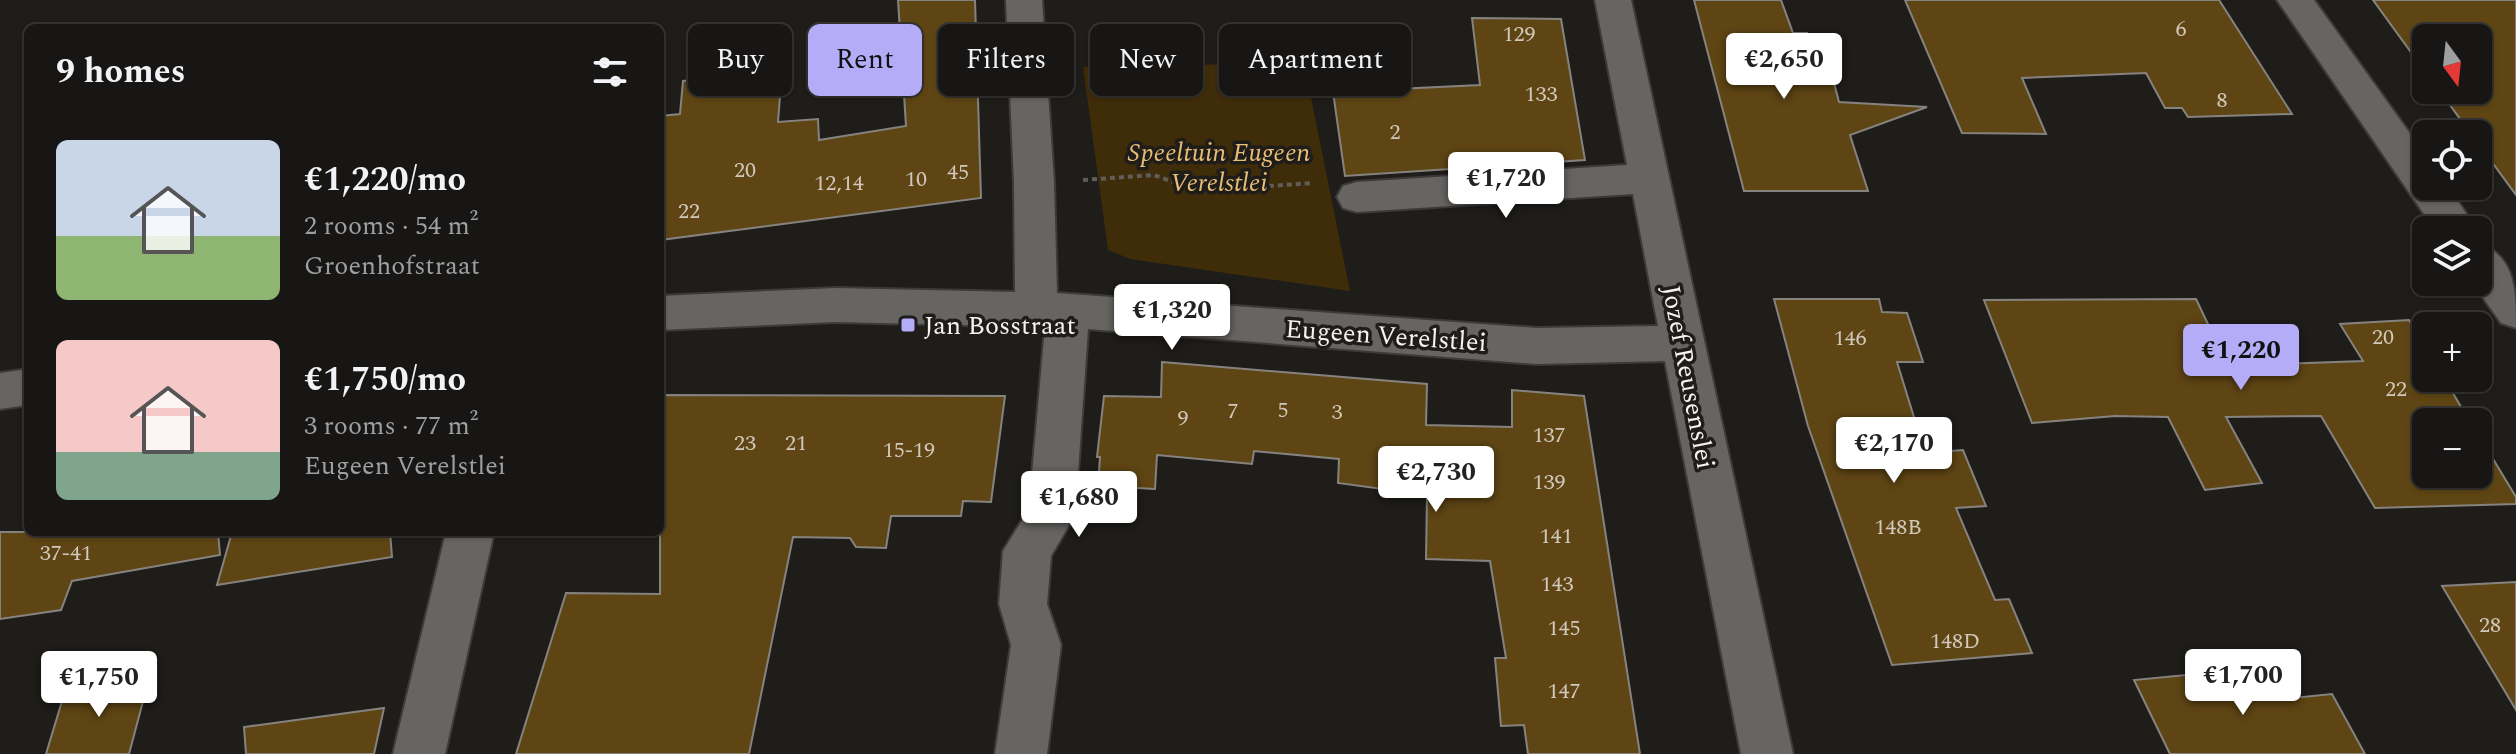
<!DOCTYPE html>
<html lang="en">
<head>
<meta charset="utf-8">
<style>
  :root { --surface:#171614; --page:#201f1d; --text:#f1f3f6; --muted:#9e9fa0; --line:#363534; --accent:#b5acf8 }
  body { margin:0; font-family:Spectral,serif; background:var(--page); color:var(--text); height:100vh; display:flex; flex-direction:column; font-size:30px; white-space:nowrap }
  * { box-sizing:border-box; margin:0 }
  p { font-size:26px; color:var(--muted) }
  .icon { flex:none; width:44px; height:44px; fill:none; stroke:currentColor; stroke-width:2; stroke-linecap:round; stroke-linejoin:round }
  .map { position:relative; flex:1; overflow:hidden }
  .side { position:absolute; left:24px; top:24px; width:640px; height:512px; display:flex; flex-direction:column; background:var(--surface); border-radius:12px; box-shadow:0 2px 6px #0004,0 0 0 2px var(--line) }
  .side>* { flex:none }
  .guide { position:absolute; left:688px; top:24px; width:760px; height:72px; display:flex; gap:16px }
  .needle { width:52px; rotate:165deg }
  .tools { position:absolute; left:2412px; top:24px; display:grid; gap:16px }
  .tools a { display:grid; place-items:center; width:80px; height:80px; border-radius:12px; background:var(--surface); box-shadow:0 2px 6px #0004,0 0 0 2px var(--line); font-size:40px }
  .price { position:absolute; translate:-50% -68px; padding:0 18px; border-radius:8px; background:#fff; color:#222; font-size:26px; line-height:52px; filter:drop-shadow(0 2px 4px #0008) }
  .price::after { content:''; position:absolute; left:50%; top:48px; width:24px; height:18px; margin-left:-12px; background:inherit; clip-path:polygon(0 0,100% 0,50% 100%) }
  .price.on { background:var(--accent); color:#111 }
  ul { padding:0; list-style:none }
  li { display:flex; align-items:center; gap:24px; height:200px; padding:0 32px }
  li span { display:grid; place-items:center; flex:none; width:224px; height:160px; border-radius:12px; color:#555 }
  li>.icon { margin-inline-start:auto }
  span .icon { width:96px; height:96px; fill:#fffc; stroke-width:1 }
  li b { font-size:34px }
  h2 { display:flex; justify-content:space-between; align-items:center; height:96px; padding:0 32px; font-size:34px }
  .tag { padding:0 28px; border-radius:12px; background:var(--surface); box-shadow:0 2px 6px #0004,0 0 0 2px var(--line); font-size:28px; line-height:72px }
  .tag.on { background:var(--accent); color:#111 }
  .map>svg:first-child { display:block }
</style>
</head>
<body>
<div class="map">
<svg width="2516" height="754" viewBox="0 0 2516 754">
  <rect width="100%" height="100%" fill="#1f1d1a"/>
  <polygon fill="#3f2c09" points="1304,63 1350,291 1130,259 1108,250 1083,67"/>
  <g fill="#5f4514" stroke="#85837f" stroke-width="2">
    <polygon points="898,0 975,0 981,198 660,240 660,116 680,114 683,81 782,71 778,122 818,119 819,140 906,126"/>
    <polygon points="1694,0 1781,0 1793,33 1807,33 1810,44 1824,44 1839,102 1927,107 1850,135 1868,191 1744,191"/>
    <polygon points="1905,0 2219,0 2292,114 2188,117 2182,108 2165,108 2146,73 2022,78 2046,134 1962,133"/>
    <polygon points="2373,0 2516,0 2516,195 2478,143 2478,134 2471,134 2439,90 2478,90 2478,38 2426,38 2426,73"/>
    <polygon points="1472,18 1561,19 1585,160 1345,176 1333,92 1480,85"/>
    <polygon points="1774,299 1879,299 1882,312 1907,313 1923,362 1897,362 1925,453 1963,450 1986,506 1956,508 1995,600 2009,599 2032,653 1892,665 1808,426"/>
    <polygon points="2196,299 2228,366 2363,361 2340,324 2409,320 2426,349 2426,378 2444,378 2470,422 2426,422 2426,474 2478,474 2478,434 2516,497 2516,504 2375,508 2321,416 2226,417 2262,483 2205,490 2168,417 2115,416 2032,423 1984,300"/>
    <polygon points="1162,362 1427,384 1426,425 1512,427 1512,390 1584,396 1640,754 1528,754 1524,725 1501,726 1495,658 1506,658 1490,561 1426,559 1427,495 1338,483 1339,459 1254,451 1252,464 1157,455 1155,489 1098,486 1100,457 1097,457 1104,396 1161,397"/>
    <polygon points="660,395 1005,396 991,502 963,501 961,516 891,516 886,548 856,547 850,538 793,537 749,754 516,754 566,593 660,594"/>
    <polygon points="0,532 218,532 220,555 72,581 61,610 0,619"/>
    <polygon points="232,532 390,532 392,557 217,585"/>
    <polygon points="2516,582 2516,710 2442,586"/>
    <polygon points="2248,669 2260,692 2288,688 2293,698 2332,694 2365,754 2170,754 2134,680"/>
    <polygon points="150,675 129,754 46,754 65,691"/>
    <polygon points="384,708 374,754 246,754 244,727"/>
  </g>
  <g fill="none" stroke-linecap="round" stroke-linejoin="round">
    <g stroke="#3d3b39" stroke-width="4">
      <g id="minor">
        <polygon points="1006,0 1042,0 1054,183 1057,293 1537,328 1658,326 1633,194 1357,212 1343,208 1337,197 1343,186 1357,182 1627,165 1595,0 1631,0 1793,754 1741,754 1665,361 1537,364 1088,329 1075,515 1051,556 1047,604 1061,645 1047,754 995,754 1011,645 999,604 1003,551 1029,509 1045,327 836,322 660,330 660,296 836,288 1015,292 1014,183"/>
        <polygon points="2277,0 2314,0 2426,156 2426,186 2448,186 2477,230 2435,230"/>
        <path d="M2478,243C2516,256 2516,292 2516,328L2501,323L2472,282H2478Z"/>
        <polygon points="28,369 28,405 0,409 0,373"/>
        <polygon points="446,532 494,532 445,754 393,754"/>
      </g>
    </g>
    <polyline stroke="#605e5b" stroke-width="4" stroke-dasharray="5 4" stroke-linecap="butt" points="1083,180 1154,175 1198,191 1313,183"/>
    <use href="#minor" fill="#676562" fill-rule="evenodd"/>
  </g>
  <rect fill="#b5acf8" stroke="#1f1d1a" stroke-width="3" x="900" y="317" width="16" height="16" rx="4"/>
  <g text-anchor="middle" stroke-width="7" stroke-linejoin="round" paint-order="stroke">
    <g font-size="22" fill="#d0c8ba">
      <text x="2181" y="36">6</text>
      <text x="1519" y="41">129</text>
      <text x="1541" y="101">133</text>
      <text x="2222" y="107">8</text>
      <text x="1395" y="139">2</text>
      <text x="745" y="177">20</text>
      <text x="958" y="179">45</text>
      <text x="916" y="186">10</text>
      <text x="839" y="190">12,14</text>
      <text x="689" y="218">22</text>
      <text x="2383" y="344">20</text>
      <text x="1850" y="345">146</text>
      <text x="2396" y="396">22</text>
      <text x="1283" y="417">5</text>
      <text x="1233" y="418">7</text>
      <text x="1337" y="419">3</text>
      <text x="1183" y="425">9</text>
      <text x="1549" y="442">137</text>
      <text x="745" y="450">23</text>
      <text x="796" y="450">21</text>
      <text x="909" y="457">15-19</text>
      <text x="1549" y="489">139</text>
      <text x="1898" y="534">148B</text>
      <text x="1556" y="543">141</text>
      <text x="66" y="560">37-41</text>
      <text x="1557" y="591">143</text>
      <text x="2490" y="632">28</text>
      <text x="1564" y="635">145</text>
      <text x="1955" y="648">148D</text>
      <text x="1564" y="698">147</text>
    </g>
    <g font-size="26" font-style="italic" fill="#e8bd75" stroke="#1f1d1a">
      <text x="1219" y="161">Speeltuin Eugeen<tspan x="1219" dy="30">Verelstlei</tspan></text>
    </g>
    <g font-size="26" fill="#f5f3f1" stroke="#1f1d1a" text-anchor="start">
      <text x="924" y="334">Jan Bosstraat</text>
    </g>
    <g font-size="26" fill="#f5f3f1" stroke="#1f1d1a">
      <text transform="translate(1386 335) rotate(4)" y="9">Eugeen Verelstlei</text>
      <text transform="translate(1689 377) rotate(79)" y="9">Jozef Reusenslei</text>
    </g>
  </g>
</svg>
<div class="tools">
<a><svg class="needle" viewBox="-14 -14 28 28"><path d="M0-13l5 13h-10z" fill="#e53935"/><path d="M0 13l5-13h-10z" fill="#9e9fa0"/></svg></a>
<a><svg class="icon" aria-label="locate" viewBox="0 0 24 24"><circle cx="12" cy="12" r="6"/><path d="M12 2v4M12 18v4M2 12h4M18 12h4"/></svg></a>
<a><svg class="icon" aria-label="layers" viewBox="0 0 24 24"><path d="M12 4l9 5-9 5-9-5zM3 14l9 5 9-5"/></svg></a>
<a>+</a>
<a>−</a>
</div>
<b class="price" style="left:1784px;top:101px">€2,650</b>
<b class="price" style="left:1506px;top:220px">€1,720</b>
<b class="price" style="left:1172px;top:352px">€1,320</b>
<b class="price on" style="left:2241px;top:392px">€1,220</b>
<b class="price" style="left:1894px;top:485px">€2,170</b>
<b class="price" style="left:1436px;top:514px">€2,730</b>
<b class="price" style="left:1079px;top:539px">€1,680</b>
<b class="price" style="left:2243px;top:717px">€1,700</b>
<b class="price" style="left:99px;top:719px">€1,750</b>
<div class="guide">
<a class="tag">Buy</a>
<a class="tag on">Rent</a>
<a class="tag">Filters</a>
<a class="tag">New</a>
<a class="tag">Apartment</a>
</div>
<section class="side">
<h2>9 homes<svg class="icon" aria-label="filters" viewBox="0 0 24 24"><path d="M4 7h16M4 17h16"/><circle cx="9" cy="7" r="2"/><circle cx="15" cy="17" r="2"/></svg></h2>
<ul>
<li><span style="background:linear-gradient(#c9d6e8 60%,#8fb573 0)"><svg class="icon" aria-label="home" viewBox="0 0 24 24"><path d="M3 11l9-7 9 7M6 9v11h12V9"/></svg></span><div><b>€1,220/mo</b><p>2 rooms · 54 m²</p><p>Groenhofstraat</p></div></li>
<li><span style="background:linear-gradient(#f6c9c9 70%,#7fa58c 0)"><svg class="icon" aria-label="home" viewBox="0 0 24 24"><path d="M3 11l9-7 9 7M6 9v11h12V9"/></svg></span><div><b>€1,750/mo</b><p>3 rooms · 77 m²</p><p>Eugeen Verelstlei</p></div></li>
</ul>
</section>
</div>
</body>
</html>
